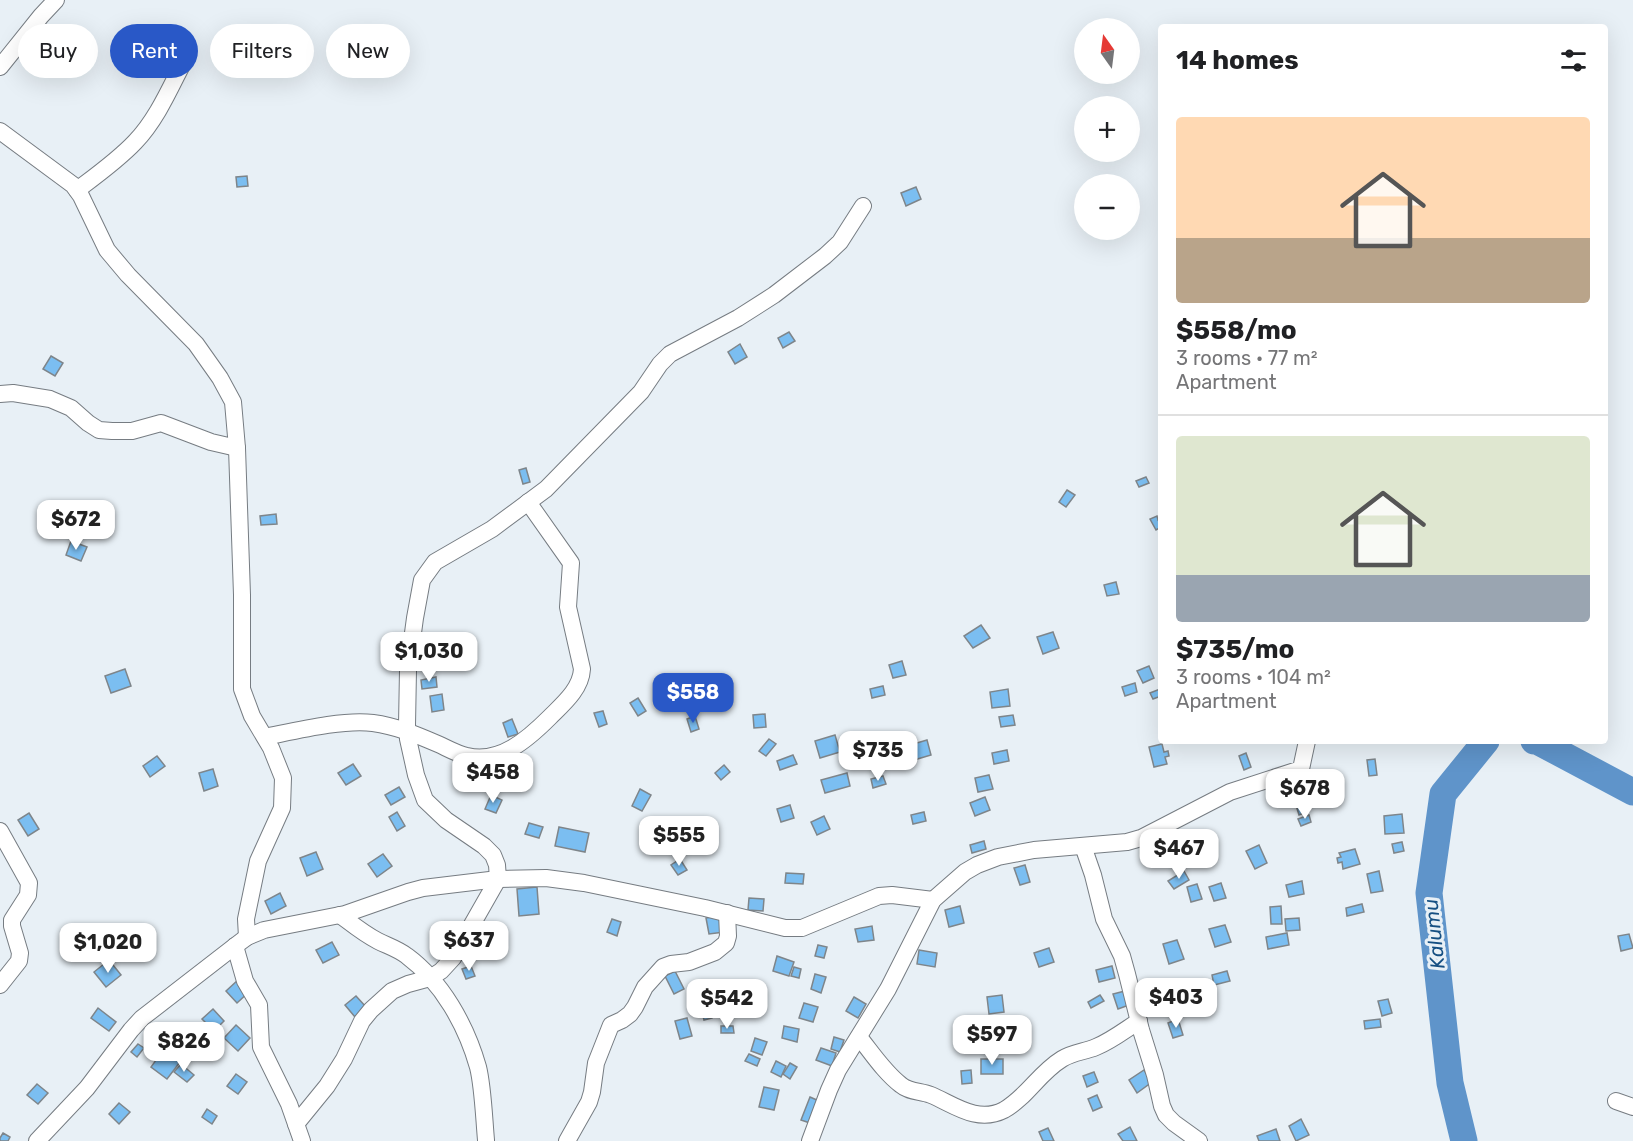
<!DOCTYPE html>
<html lang="en">
<head>
<meta charset="utf-8">
<style>
  :root { --surface:#fff; --page:#f6f6f6; --text:#202124; --muted:#757577; --line:#e0e0e0; --accent:#2958c7 }
  body { margin:0; font-family:Rubik,sans-serif; background:var(--page); color:var(--text); height:100vh; display:flex; flex-direction:column; font-size:22px; white-space:nowrap }
  * { box-sizing:border-box; margin:0 }
  p { font-size:20px; color:var(--muted) }
  .icon { flex:none; width:33px; height:33px; fill:none; stroke:currentColor; stroke-width:2; stroke-linecap:round; stroke-linejoin:round }
  .map { position:relative; flex:1; overflow:hidden }
  .drawer { position:absolute; left:1158px; top:24px; width:450px; height:720px; display:flex; flex-direction:column; background:var(--surface); border-radius:6px; box-shadow:0 6px 24px #0002 }
  .drawer>* { flex:none }
  .hud { position:absolute; left:18px; top:24px; width:570px; height:54px; display:flex; gap:12px }
  .needle { width:39px; rotate:346deg }
  .tools { position:absolute; left:1074px; top:18px; display:grid; gap:12px }
  .tools a { display:grid; place-items:center; width:66px; height:66px; border-radius:50%; background:var(--surface); box-shadow:0 6px 24px #0002; font-size:30px }
  .price { position:absolute; translate:-50% -51px; padding:0 14px; border-radius:12px; background:#fff; color:#222; font-size:20px; line-height:39px; filter:drop-shadow(0 2px 3px #0008) }
  .price::after { content:''; position:absolute; left:50%; top:36px; width:18px; height:14px; margin-left:-9px; background:inherit; clip-path:polygon(0 0,100% 0,50% 100%) }
  .price.current { background:var(--accent); color:#fff }
  ul { padding:0; list-style:none }
  li { display:grid; align-content:center; gap:12px; height:318px; padding:0 18px }
  li+li { border-top:2px solid var(--line) }
  li span { display:grid; place-items:center; height:186px; border-radius:6px; color:#555 }
  li>.icon { margin-inline-start:auto }
  span .icon { width:108px; height:108px; fill:#fffc; stroke-width:1 }
  li b { font-size:26px }
  h2 { display:flex; justify-content:space-between; align-items:center; height:72px; padding:0 18px; font-size:26px }
  .pill { padding:0 21px; border-radius:27px; background:var(--surface); box-shadow:0 6px 24px #0002; font-size:21px; line-height:54px }
  .pill.current { background:var(--accent); color:#fff }
  .map>svg:first-child { display:block }
</style>
</head>
<body>
<div class="map">
<svg width="1633" height="1141" viewBox="0 0 1633 1141">
  <rect width="100%" height="100%" fill="#e8f0f6"/>
  <g fill="none" stroke-linecap="round" stroke-linejoin="round">
    <g stroke="#5f94ca" stroke-width="27">
      <polyline points="1534,741 1537,741 1633,792"/>
      <polyline points="1464,1141 1450,1083 1429,893 1443,794 1486,741"/>
    </g>
  </g>
  <g fill="#7bbef1" stroke="#7e858a" stroke-width="1.5">
    <polygon points="247,176 248,186 237,187 236,177"/>
    <polygon points="916,187 921,199 906,206 901,193"/>
    <polygon points="789,332 795,341 783,348 778,338"/>
    <polygon points="740,344 747,357 735,364 728,352"/>
    <polygon points="51,356 63,363 55,376 43,369"/>
    <polygon points="526,468 530,482 523,484 519,470"/>
    <polygon points="1146,477 1149,483 1139,487 1136,481"/>
    <polygon points="1067,490 1075,495 1066,507 1059,502"/>
    <polygon points="276,514 277,524 261,525 260,516"/>
    <polygon points="1157,516 1158,520 1161,518 1161,527 1156,530 1150,519"/>
    <polygon points="71,541 87,547 81,561 66,555"/>
    <polygon points="1116,582 1119,594 1107,596 1104,585"/>
    <polygon points="981,625 990,638 973,648 964,636"/>
    <polygon points="1053,632 1059,648 1043,654 1037,637"/>
    <polygon points="902,661 906,675 893,678 889,665"/>
    <polygon points="1149,666 1154,678 1143,683 1137,671"/>
    <polygon points="125,669 131,686 111,693 105,676"/>
    <polygon points="436,677 437,687 422,689 421,680"/>
    <polygon points="1135,683 1137,692 1125,696 1122,687"/>
    <polygon points="883,686 885,695 872,698 870,689"/>
    <polygon points="1008,689 1010,706 992,708 990,692"/>
    <polygon points="1160,689 1161,696 1153,699 1150,693"/>
    <polygon points="442,694 444,710 432,712 430,696"/>
    <polygon points="638,698 646,711 638,716 630,703"/>
    <polygon points="603,711 607,724 599,727 594,713"/>
    <polygon points="765,714 766,727 754,728 753,715"/>
    <polygon points="1013,715 1015,725 1001,727 999,717"/>
    <polygon points="695,716 699,729 691,732 687,719"/>
    <polygon points="512,719 518,734 508,737 503,723"/>
    <polygon points="835,735 840,752 820,758 815,741"/>
    <polygon points="769,739 776,744 766,756 759,751"/>
    <polygon points="927,740 931,755 914,760 910,745"/>
    <polygon points="1162,744 1164,752 1168,751 1169,756 1165,757 1167,764 1154,767 1149,747"/>
    <polygon points="858,746 862,759 851,762 847,749"/>
    <polygon points="1007,750 1009,761 994,764 992,753"/>
    <polygon points="1246,753 1251,767 1244,770 1239,756"/>
    <polygon points="793,755 797,764 780,770 777,761"/>
    <polygon points="157,756 165,766 150,777 143,766"/>
    <polygon points="1375,759 1377,775 1369,776 1367,760"/>
    <polygon points="353,764 361,776 346,785 338,773"/>
    <polygon points="724,765 730,772 721,780 715,773"/>
    <polygon points="213,769 218,786 204,791 199,773"/>
    <polygon points="847,773 850,786 825,793 821,780"/>
    <polygon points="989,775 993,789 978,792 975,778"/>
    <polygon points="883,776 886,784 873,788 871,779"/>
    <polygon points="1303,786 1307,795 1290,802 1286,793"/>
    <polygon points="399,787 405,797 391,805 385,795"/>
    <polygon points="640,789 651,795 642,811 632,806"/>
    <polygon points="1310,791 1317,791 1318,801 1310,801"/>
    <polygon points="491,795 502,800 496,813 485,809"/>
    <polygon points="985,797 990,810 975,816 970,803"/>
    <polygon points="1305,799 1309,811 1299,815 1295,802"/>
    <polygon points="790,805 794,818 781,822 777,809"/>
    <polygon points="397,812 405,826 397,831 389,817"/>
    <polygon points="924,812 926,821 913,824 911,815"/>
    <polygon points="29,813 39,829 28,836 18,820"/>
    <polygon points="1402,814 1404,833 1385,834 1384,816"/>
    <polygon points="1309,815 1311,822 1301,826 1298,819"/>
    <polygon points="824,816 830,829 817,835 811,822"/>
    <polygon points="691,817 700,829 685,840 676,828"/>
    <polygon points="529,823 543,827 539,838 525,834"/>
    <polygon points="559,827 589,833 585,852 555,846"/>
    <polygon points="654,828 667,845 660,849 648,833"/>
    <polygon points="984,841 986,849 972,853 970,845"/>
    <polygon points="1402,842 1404,851 1394,853 1392,844"/>
    <polygon points="1259,845 1267,863 1255,869 1246,851"/>
    <polygon points="1355,849 1360,864 1343,869 1342,862 1338,863 1337,858 1341,857 1339,853"/>
    <polygon points="316,852 323,869 307,876 300,858"/>
    <polygon points="383,854 392,866 377,877 368,864"/>
    <polygon points="680,859 687,870 678,875 671,865"/>
    <polygon points="1025,865 1030,882 1020,885 1014,868"/>
    <polygon points="1184,871 1189,880 1174,889 1168,881"/>
    <polygon points="1379,871 1383,891 1371,893 1367,874"/>
    <polygon points="786,873 804,874 803,884 785,883"/>
    <polygon points="1302,881 1304,894 1289,897 1286,885"/>
    <polygon points="1221,883 1226,898 1214,901 1209,887"/>
    <polygon points="1197,884 1202,899 1191,902 1187,887"/>
    <polygon points="537,887 539,914 519,916 517,889"/>
    <polygon points="280,893 286,906 271,914 265,901"/>
    <polygon points="749,898 764,899 763,911 748,910"/>
    <polygon points="1362,904 1364,912 1347,916 1346,908"/>
    <polygon points="960,906 964,923 949,927 945,910"/>
    <polygon points="1281,906 1282,924 1271,924 1270,907"/>
    <polygon points="721,915 724,932 709,934 706,918"/>
    <polygon points="1299,918 1300,930 1286,931 1285,919"/>
    <polygon points="612,919 621,922 617,936 607,932"/>
    <polygon points="1225,925 1231,942 1215,947 1209,929"/>
    <polygon points="872,926 874,940 858,942 855,929"/>
    <polygon points="1287,933 1289,945 1268,949 1266,937"/>
    <polygon points="1629,934 1633,948 1621,951 1618,936"/>
    <polygon points="1177,940 1184,959 1169,964 1163,944"/>
    <polygon points="332,942 339,955 323,963 316,950"/>
    <polygon points="818,945 827,947 824,958 815,956"/>
    <polygon points="1049,948 1054,962 1039,967 1034,953"/>
    <polygon points="919,950 937,953 935,967 917,964"/>
    <polygon points="777,956 794,962 789,976 773,971"/>
    <polygon points="109,960 121,975 106,987 94,972"/>
    <polygon points="471,966 475,976 466,979 462,969"/>
    <polygon points="1112,966 1115,978 1099,982 1096,970"/>
    <polygon points="794,967 801,969 799,978 791,976"/>
    <polygon points="675,971 684,989 674,994 665,976"/>
    <polygon points="1227,971 1230,981 1214,985 1212,975"/>
    <polygon points="815,974 826,977 821,993 811,989"/>
    <polygon points="239,979 250,991 237,1003 226,991"/>
    <polygon points="733,981 737,994 728,997 724,983"/>
    <polygon points="1125,991 1129,1005 1118,1009 1113,994"/>
    <polygon points="1002,995 1004,1012 989,1014 987,997"/>
    <polygon points="1100,995 1104,1001 1091,1008 1088,1002"/>
    <polygon points="1181,995 1187,1013 1172,1019 1165,1001"/>
    <polygon points="356,996 366,1007 355,1017 345,1005"/>
    <polygon points="854,997 866,1004 858,1018 846,1011"/>
    <polygon points="1388,999 1392,1013 1382,1016 1378,1001"/>
    <polygon points="804,1003 818,1007 813,1022 799,1018"/>
    <polygon points="709,1006 712,1018 704,1020 701,1008"/>
    <polygon points="98,1008 116,1022 109,1031 91,1018"/>
    <polygon points="213,1009 224,1021 214,1031 202,1019"/>
    <polygon points="687,1018 692,1036 680,1039 675,1021"/>
    <polygon points="1178,1019 1183,1035 1173,1038 1168,1023"/>
    <polygon points="1380,1019 1381,1027 1365,1029 1364,1021"/>
    <polygon points="236,1025 250,1038 238,1051 224,1038"/>
    <polygon points="721,1026 733,1026 734,1033 721,1033"/>
    <polygon points="784,1026 799,1029 797,1042 782,1038"/>
    <polygon points="184,1033 193,1041 183,1052 174,1045"/>
    <polygon points="834,1037 844,1040 840,1052 831,1049"/>
    <polygon points="755,1038 767,1042 762,1055 751,1051"/>
    <polygon points="138,1044 144,1048 137,1057 131,1052"/>
    <polygon points="821,1048 836,1053 832,1066 816,1060"/>
    <polygon points="164,1049 180,1062 167,1079 151,1067"/>
    <polygon points="749,1054 760,1059 757,1066 745,1061"/>
    <rect x="981" y="1059" width="22" height="15"/>
    <polygon points="776,1061 786,1066 781,1077 771,1072"/>
    <polygon points="790,1063 797,1067 790,1079 783,1074"/>
    <polygon points="181,1064 194,1075 187,1082 174,1072"/>
    <polygon points="971,1070 972,1083 962,1084 961,1071"/>
    <polygon points="1144,1070 1152,1082 1137,1093 1129,1080"/>
    <polygon points="1094,1072 1098,1082 1087,1087 1083,1076"/>
    <polygon points="236,1074 247,1082 238,1094 227,1086"/>
    <polygon points="37,1084 48,1093 38,1104 27,1095"/>
    <polygon points="764,1087 779,1090 774,1110 759,1107"/>
    <polygon points="1097,1095 1102,1107 1093,1111 1088,1099"/>
    <polygon points="810,1097 819,1101 810,1123 801,1120"/>
    <polygon points="119,1103 130,1112 119,1124 109,1114"/>
    <polygon points="207,1109 217,1116 212,1124 202,1117"/>
    <polygon points="1301,1119 1309,1135 1296,1141 1289,1126"/>
    <polygon points="1130,1127 1137,1141 1123,1141 1118,1134"/>
    <polygon points="1048,1128 1054,1141 1043,1141 1039,1132"/>
    <polygon points="1276,1129 1280,1141 1259,1141 1257,1136"/>
    <polygon points="3,1133 10,1137 8,1141 0,1141 0,1138"/>
  </g>
  <g fill="none" stroke-linecap="round" stroke-linejoin="round">
    <g stroke="#767c82" stroke-width="18">
      <g id="minor">
        <polyline points="0,67 41,16 56,0"/>
        <polyline points="0,131 73,185 81,196 107,250 128,275 196,344 220,378 233,402 237,448 242,595 242,689 252,716 271,748 283,778 282,808 258,861 246,919 247,937"/>
        <path d="M77,190C97,175 118,160 135,142C157,119 170,88 184,61"/>
        <polyline points="0,394 13,393 50,399 71,408 88,423 99,430 112,431 132,431 161,423 211,442 237,448"/>
        <path d="M265,737C295,731 343,719 373,723C396,726 417,735 438,744C447,748 457,754 467,756C500,764 528,739 550,717C563,704 581,689 582,669L568,607L571,563L528,502"/>
        <polyline points="0,831 29,883 28,895 12,920 12,926 20,953 19,961 0,985"/>
        <polyline points="1083,846 1093,875 1104,919 1122,956 1127,974 1141,1030 1155,1075 1162,1106 1166,1115 1174,1123 1199,1141"/>
        <path d="M340,915C352,924 364,934 378,941C388,946 398,949 407,956C442,982 466,1025 478,1067C483,1087 484,1118 486,1140"/>
        <polyline points="235,946 245,981 259,1005 261,1047 289,1104 302,1141"/>
        <path d="M859,1037C872,1053 884,1072 901,1085C909,1092 921,1091 931,1095C953,1104 977,1124 1004,1110C1027,1097 1039,1073 1062,1059C1073,1052 1084,1052 1096,1047C1111,1041 1125,1030 1139,1021"/>
        <polyline points="1616,1101 1633,1107"/>
        <polyline points="296,1124 327,1086 344,1059 362,1021 371,1010 392,991 408,984 430,978 441,971 453,958 498,879 497,865 493,855 484,846 446,820 425,800 416,775 408,739 407,725 408,670 415,618 422,580 435,562 492,529 546,489 641,392 660,364 670,354 738,318 774,295 825,256 840,242 863,206"/>
        <polyline points="37,1141 87,1088 131,1030 142,1018 235,946 247,937 264,930 345,914 408,892 423,888 498,879 546,878 584,883 705,908 785,928 802,928 879,896 892,895 933,900"/>
        <polyline points="567,1141 589,1102 592,1092 596,1063 611,1025 622,1020 630,1014 635,1007 645,987 663,967 671,964 689,962 715,952 726,943 728,936 727,913"/>
        <polyline points="810,1141 829,1090 838,1070 888,989 933,900 965,872 977,865 998,857 1034,850 1127,842 1141,838 1230,792 1301,769 1307,741"/>
      </g>
    </g>
    <use href="#minor" stroke="#fff" stroke-width="16"/>
  </g>
  <g text-anchor="middle" stroke-width="6" stroke-linejoin="round" paint-order="stroke">
    <g font-size="20" font-style="italic" fill="#154f82" stroke="#e8f0f6">
      <text transform="translate(1434 934) rotate(-96)" y="7">Kalumu</text>
    </g>
  </g>
</svg>
<div class="tools">
<a><svg class="needle" viewBox="-14 -14 28 28"><path d="M0-13l5 13h-10z" fill="#e53935"/><path d="M0 13l5-13h-10z" fill="#757577"/></svg></a>
<a>+</a>
<a>−</a>
</div>
<b class="price" style="left:76px;top:551px">$672</b>
<b class="price" style="left:429px;top:683px">$1,030</b>
<b class="price current" style="left:693px;top:724px">$558</b>
<b class="price" style="left:878px;top:782px">$735</b>
<b class="price" style="left:493px;top:804px">$458</b>
<b class="price" style="left:1305px;top:820px">$678</b>
<b class="price" style="left:679px;top:867px">$555</b>
<b class="price" style="left:1179px;top:880px">$467</b>
<b class="price" style="left:469px;top:972px">$637</b>
<b class="price" style="left:108px;top:974px">$1,020</b>
<b class="price" style="left:1176px;top:1029px">$403</b>
<b class="price" style="left:727px;top:1030px">$542</b>
<b class="price" style="left:992px;top:1066px">$597</b>
<b class="price" style="left:184px;top:1073px">$826</b>
<div class="hud">
<a class="pill">Buy</a>
<a class="pill current">Rent</a>
<a class="pill">Filters</a>
<a class="pill">New</a>
</div>
<section class="drawer">
<h2>14 homes<svg class="icon" aria-label="filters" viewBox="0 0 24 24"><path d="M4 7h16M4 17h16"/><circle cx="9" cy="7" r="2"/><circle cx="15" cy="17" r="2"/></svg></h2>
<ul>
<li><span style="background:linear-gradient(#ffd9b3 65%,#b9a48a 0)"><svg class="icon" aria-label="home" viewBox="0 0 24 24"><path d="M3 11l9-7 9 7M6 9v11h12V9"/></svg></span><div><b>$558/mo</b><p>3 rooms · 77 m²</p><p>Apartment</p></div></li>
<li><span style="background:linear-gradient(#dfe7d0 75%,#9aa5b1 0)"><svg class="icon" aria-label="home" viewBox="0 0 24 24"><path d="M3 11l9-7 9 7M6 9v11h12V9"/></svg></span><div><b>$735/mo</b><p>3 rooms · 104 m²</p><p>Apartment</p></div></li>
</ul>
</section>
</div>
</body>
</html>
